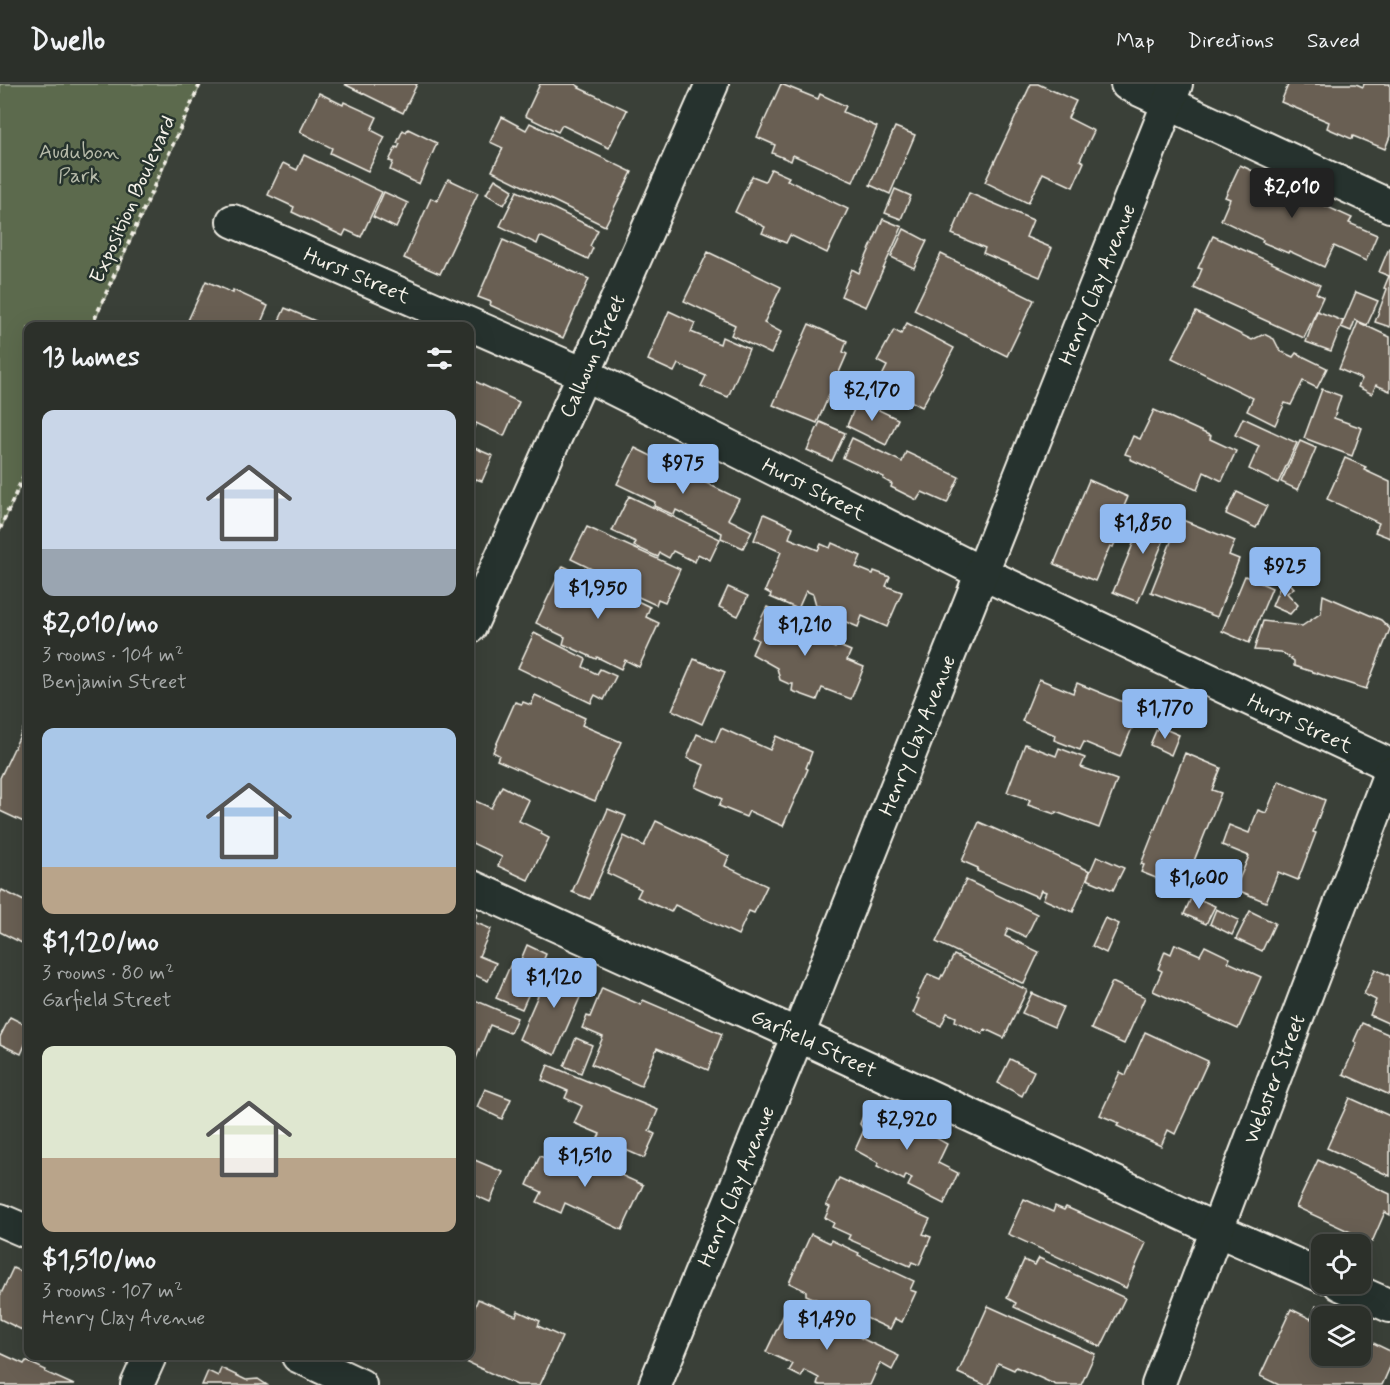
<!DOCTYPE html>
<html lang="en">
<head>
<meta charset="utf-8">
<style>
  :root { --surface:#2c302a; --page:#383c36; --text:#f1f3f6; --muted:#a6a9a8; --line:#484b47; --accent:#90b9f0 }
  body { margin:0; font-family:Mynerve,sans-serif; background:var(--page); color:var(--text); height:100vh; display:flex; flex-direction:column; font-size:22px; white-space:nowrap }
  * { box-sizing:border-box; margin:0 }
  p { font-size:20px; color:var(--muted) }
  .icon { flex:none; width:33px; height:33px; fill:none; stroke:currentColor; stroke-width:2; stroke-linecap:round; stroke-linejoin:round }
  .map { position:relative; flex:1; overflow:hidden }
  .panel { position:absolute; left:24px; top:238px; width:450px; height:1038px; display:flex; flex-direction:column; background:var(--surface); border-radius:12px; box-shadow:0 6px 24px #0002,0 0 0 2px var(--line) }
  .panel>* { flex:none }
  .controls { position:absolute; left:1311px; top:1150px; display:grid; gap:12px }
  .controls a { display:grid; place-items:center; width:60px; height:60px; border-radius:12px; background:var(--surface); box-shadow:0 6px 24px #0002,0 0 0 2px var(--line); font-size:30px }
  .price { position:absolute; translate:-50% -51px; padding:0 14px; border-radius:6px; background:var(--accent); color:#111; font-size:20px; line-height:39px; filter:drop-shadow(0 2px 3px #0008) }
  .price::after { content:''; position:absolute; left:50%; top:36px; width:18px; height:14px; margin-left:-9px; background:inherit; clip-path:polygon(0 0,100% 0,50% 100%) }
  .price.selected { background:#222; color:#fff }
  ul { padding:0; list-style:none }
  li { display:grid; align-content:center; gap:12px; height:318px; padding:0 18px }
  li span { display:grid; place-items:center; height:186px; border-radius:12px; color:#555 }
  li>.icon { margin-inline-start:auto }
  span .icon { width:108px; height:108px; fill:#fffc; stroke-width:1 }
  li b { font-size:26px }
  h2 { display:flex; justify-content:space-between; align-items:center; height:72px; padding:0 18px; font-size:26px }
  header { display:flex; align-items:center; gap:36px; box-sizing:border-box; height:84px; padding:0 30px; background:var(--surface); border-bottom:2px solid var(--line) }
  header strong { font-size:28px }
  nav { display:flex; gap:33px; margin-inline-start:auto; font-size:21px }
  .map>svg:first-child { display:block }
</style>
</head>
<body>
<header>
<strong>Dwello</strong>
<nav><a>Map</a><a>Directions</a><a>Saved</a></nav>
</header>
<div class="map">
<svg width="1390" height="1301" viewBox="0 0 1390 1301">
  <rect width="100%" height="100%" fill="#3a4038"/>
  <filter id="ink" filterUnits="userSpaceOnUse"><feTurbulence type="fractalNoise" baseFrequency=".0167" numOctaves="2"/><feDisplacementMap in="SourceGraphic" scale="12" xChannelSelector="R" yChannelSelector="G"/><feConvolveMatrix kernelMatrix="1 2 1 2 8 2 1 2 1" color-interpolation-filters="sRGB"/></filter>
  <g filter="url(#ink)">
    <polygon fill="#5b6b4d" stroke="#a8ae9a" stroke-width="1.5" points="0,0 201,0 92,243 28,243 28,384 0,447"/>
    <g fill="#695f53" stroke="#f4f1e8" stroke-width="1.5">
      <polygon points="344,0 417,0 403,29"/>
      <polygon points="540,0 575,0 580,3 579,4 627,26 609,64 562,41 558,48 525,32"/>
      <polygon points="781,0 818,15 820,10 846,22 843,28 877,43 853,98 793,71 791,77 772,69 775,61 757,53"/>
      <polygon points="1031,0 1038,0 1076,17 1068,34 1094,47 1080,76 1084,78 1073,103 1043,89 1028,119 985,98"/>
      <polygon points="1284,0 1356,0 1363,3 1364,0 1390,0 1390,52 1385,65 1353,52 1352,55 1327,44 1329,38 1281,18 1288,1"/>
      <polygon points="319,9 343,21 344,18 377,33 371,46 385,53 368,87 330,69 332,64 300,48"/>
      <polygon points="502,33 526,46 530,39 632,88 605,142 492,87 503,64 490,58"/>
      <polygon points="895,43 915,51 890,110 870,101"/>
      <polygon points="408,45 437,59 419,100 390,86 393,78 389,77 396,63 398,64 400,60 397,59 403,46 406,48"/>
      <polygon points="304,71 382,108 361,153 346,146 343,152 292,128 294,123 268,111 283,79 297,86"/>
      <polygon points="1240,81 1281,100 1282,98 1323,117 1321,120 1352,134 1349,139 1377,151 1366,177 1334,162 1324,183 1289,167 1288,169 1262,158 1263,156 1221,136 1230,115 1225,113"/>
      <polygon points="771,85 789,93 787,96 848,125 827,169 790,151 786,159 762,149 765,143 735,128 752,92 765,97"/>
      <polygon points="448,95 478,109 440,190 404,174 431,114 437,117"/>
      <polygon points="495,95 513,106 504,121 486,110"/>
      <polygon points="895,105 911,112 901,135 885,129"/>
      <polygon points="517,107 598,146 590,162 593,164 588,175 540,152 537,160 500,142"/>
      <polygon points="384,108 408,119 396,144 373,133"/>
      <polygon points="969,109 1033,136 1026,153 1052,164 1040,193 983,169 985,164 952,150"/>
      <polygon points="883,135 902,143 866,223 841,212 852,185 859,189"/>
      <polygon points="904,145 927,157 914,184 891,173"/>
      <polygon points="1213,152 1320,201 1316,209 1323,213 1304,254 1194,204 1202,185 1198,184"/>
      <polygon points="503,156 589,195 563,254 490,221 491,218 478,213"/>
      <polygon points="1389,164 1390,164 1390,243 1375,238 1387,205 1384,204 1389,192 1379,188"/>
      <polygon points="708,168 781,203 764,239 781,248 771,270 731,251 735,241 684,217"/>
      <polygon points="941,170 1034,216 1007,272 914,226"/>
      <polygon points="206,197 233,209 233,206 268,222 259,243 185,243"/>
      <polygon points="1356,208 1378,217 1367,241 1355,236 1351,247 1341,243"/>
      <polygon points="285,224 320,239 318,243 276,243"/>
      <polygon points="669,227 695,239 691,248 720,260 722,253 749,265 728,313 701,302 706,292 678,280 674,288 648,276"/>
      <polygon points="1317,227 1343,237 1331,267 1306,258"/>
      <polygon points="1196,228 1252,256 1264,250 1274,255 1280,267 1293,273 1296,269 1327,284 1317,304 1303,297 1291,321 1285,319 1275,341 1247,327 1253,314 1172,274"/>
      <polygon points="1358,238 1390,253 1390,307 1376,301 1372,310 1358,303 1362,295 1339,285"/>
      <polygon points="907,239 954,264 922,323 878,300 887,282 877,277 894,246 901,250"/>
      <polygon points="809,240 847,257 843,268 847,270 817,339 773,321"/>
      <polygon points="470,295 519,318 504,352 476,339 470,352"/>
      <polygon points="1322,305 1341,312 1334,334 1362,344 1352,372 1304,354"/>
      <polygon points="858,316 898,335 886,361 847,342"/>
      <polygon points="1154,326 1211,352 1210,355 1236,367 1222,397 1204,388 1197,406 1130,375 1131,372 1125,370 1133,352 1140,355"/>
      <polygon points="1243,334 1297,359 1278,399 1249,385 1259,362 1235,351"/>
      <polygon points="820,338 845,349 832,377 807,366"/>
      <polygon points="852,354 902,378 906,368 959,393 947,419 922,408 917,416 891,403 892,400 883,395 884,393 843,374"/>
      <polygon points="1300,357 1316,364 1298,406 1281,398"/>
      <polygon points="470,362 493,372 482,397 476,395 472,403 470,402"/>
      <polygon points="635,364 739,415 728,435 752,447 743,464 721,454 722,449 676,426 674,431 654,422 655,418 617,400"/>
      <polygon points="1345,374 1366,383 1364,386 1390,398 1390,454 1375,448 1379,439 1327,415"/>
      <polygon points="1089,396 1128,413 1122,427 1127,430 1113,463 1110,462 1095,497 1054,480"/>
      <polygon points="1237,408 1267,422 1256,444 1226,430"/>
      <polygon points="629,412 720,455 710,476 698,470 695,478 673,467 669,474 660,469 658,473 634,462 636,458 612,447"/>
      <polygon points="1148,424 1173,434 1138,518 1113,508"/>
      <polygon points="764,430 793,443 789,454 818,466 821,460 830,464 832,459 861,472 856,483 873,490 874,487 890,493 886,502 902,508 887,543 862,532 858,543 820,527 822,523 816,521 813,510 806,507 798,525 770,513 771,510 765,507 781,468 754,456"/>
      <polygon points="1180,435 1235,457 1229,471 1239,475 1217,533 1151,508"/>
      <polygon points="587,443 680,485 665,518 658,515 656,521 597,494 600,489 571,475"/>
      <polygon points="563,482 650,523 646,533 659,539 639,583 625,576 621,585 597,573 596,575 563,560 565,553 536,539"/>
      <polygon points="1245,492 1272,504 1249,559 1222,547"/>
      <polygon points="1284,493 1294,504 1287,509 1298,521 1290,530 1272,522"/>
      <polygon points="728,503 748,512 738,532 719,523"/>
      <polygon points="1323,511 1381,536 1390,545 1366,605 1294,582 1294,577 1281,568 1254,566 1263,537 1302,542 1321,529"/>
      <polygon points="767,523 822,549 820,556 835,564 837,561 851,567 847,576 864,583 851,615 822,604 817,616 792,607 793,600 789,600 780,596 777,584 752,570 758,556 752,553"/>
      <polygon points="534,549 586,575 583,583 597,590 600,585 616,592 604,616 595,611 591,619 518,584"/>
      <polygon points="694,575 725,588 702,640 672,626"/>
      <polygon points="1039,595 1073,609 1077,599 1140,625 1120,673 1084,658 1080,666 1054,656 1055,651 1022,637"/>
      <polygon points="535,611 585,634 582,641 621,658 595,717 571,707 570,708 497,676 499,671 493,668 515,618 522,620 523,618 531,621"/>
      <polygon points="28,639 28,740 0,727 0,694 24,643 26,644"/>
      <polygon points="1158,642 1179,651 1171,671 1150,661"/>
      <polygon points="721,644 770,666 776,652 812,668 806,684 808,685 783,742 749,727 746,733 719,722 722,715 695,703 704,681 687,674 697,650 715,658"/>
      <polygon points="1025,660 1056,672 1059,664 1085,674 1081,683 1117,696 1099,744 1056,728 1055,730 1028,721 1030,716 1007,708"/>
      <polygon points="1185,669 1221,684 1212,706 1221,709 1192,782 1200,786 1193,802 1164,790 1161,796 1141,788 1144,781 1141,780"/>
      <polygon points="1279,697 1325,716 1313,748 1316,749 1298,796 1278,788 1266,818 1235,805 1249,772 1222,761 1229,741 1249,749 1258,726 1266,729"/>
      <polygon points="502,702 529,716 519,737 542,748 541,750 549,754 528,796 498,782 502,773 470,758 470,717 471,715 491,724"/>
      <polygon points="608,725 626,732 590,815 572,808"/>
      <polygon points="656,737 729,772 725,782 767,802 754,829 749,827 738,851 675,821 671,828 637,813 641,805 607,789 624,752 644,762"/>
      <polygon points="979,738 1090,787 1073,828 1043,815 1046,808 1041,806 1038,813 977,787 978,784 962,777"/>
      <polygon points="1097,772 1124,784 1113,806 1087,795"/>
      <polygon points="966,796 1037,830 1026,853 1008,844 1005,852 1039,868 1024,900 936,858"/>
      <polygon points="2,806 28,819 28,862 0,848 0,810"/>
      <polygon points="1192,812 1215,822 1206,840 1184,830"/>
      <polygon points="1216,825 1239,836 1232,851 1210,840"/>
      <polygon points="470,827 477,830 474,838 491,845 479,872 496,879 488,897 470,889"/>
      <polygon points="1250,827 1275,839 1262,867 1236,855"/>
      <polygon points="1105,834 1119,840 1106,869 1092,862"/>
      <polygon points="1175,860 1200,871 1205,862 1230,874 1228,878 1261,893 1238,945 1153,907 1162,887 1158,885 1165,867 1171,870"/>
      <polygon points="527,861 546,870 522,925 496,914 510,882 517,885"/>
      <polygon points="954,871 1027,906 1004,954 985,945 982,950 955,937 956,933 947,929 941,942 913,929 919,915 916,914 928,890 940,895 942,891 943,892"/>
      <polygon points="552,879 588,895 555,971 519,955"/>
      <polygon points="1375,885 1390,892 1390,940 1370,931 1376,916 1364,910"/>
      <polygon points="1112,898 1145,913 1124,960 1091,945"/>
      <polygon points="602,904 641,921 643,916 722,950 708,986 657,964 641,1002 591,980 603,953 582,944 587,932 590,933"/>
      <polygon points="1032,909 1063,923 1054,943 1022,929"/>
      <polygon points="470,914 517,934 510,949 490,941 475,977 470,974"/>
      <polygon points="10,933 28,942 28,954 21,970 0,960 0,953"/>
      <polygon points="1362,939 1390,951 1390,1011 1343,990 1357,959 1354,957"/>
      <polygon points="1145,948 1208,977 1175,1050 1168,1046 1161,1062 1117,1042 1119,1039 1100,1031 1120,988 1126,991"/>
      <polygon points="576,954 592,961 581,989 564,982"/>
      <polygon points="1010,975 1034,987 1022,1012 998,999"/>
      <polygon points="548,981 658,1026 649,1047 655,1050 644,1074 598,1054 600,1050 574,1039 582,1022 565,1014 568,1007 542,996"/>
      <polygon points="485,1005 511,1015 502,1035 477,1023"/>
      <polygon points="1350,1014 1390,1032 1390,1092 1327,1064"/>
      <polygon points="878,1023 901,1035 904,1028 939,1044 936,1054 947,1060 938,1079 958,1089 944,1120 908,1102 912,1094 906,1091 904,1096 877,1082 879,1079 855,1066 864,1046 860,1040 865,1027 876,1026"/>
      <polygon points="561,1064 643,1101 622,1146 565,1119 561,1129 537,1118 542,1108 527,1101 540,1072 554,1078"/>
      <polygon points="470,1074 503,1088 490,1118 470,1109"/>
      <polygon points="1318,1076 1390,1110 1390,1131 1385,1128 1372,1158 1296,1123"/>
      <polygon points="839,1094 930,1135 923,1150 931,1153 919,1181 912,1178 910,1182 848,1155 850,1151 832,1143 834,1139 825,1134 830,1123 826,1121"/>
      <polygon points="1024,1115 1053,1128 1055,1122 1064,1126 1066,1123 1146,1159 1126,1204 1008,1150"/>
      <polygon points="811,1150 830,1159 831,1156 859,1169 858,1171 914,1197 910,1206 916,1208 902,1238 895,1235 890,1245 836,1220 834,1223 806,1211 806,1207 789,1199"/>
      <polygon points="1039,1174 1125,1214 1101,1263 1014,1223 1016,1219 1007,1214 1024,1176 1035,1181"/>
      <polygon points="13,1184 28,1191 28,1249 0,1235 0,1212"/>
      <polygon points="478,1215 516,1232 518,1227 540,1237 538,1242 562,1253 540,1301 517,1301 453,1272 470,1272 470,1235"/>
      <polygon points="789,1220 899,1272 892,1286 880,1279 870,1301 820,1301 817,1300 819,1294 804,1286 801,1293 789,1287 793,1280 766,1268"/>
      <polygon points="988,1222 1095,1270 1081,1301 1056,1301 1016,1283 1014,1286 998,1279 989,1301 985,1301 958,1289"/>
      <polygon points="1316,1222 1341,1233 1322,1233 1322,1272 1360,1272 1360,1242 1372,1247 1367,1256 1390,1267 1390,1283 1382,1301 1279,1301 1260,1292 1291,1225 1311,1235"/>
      <polygon points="0,1269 24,1280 26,1277 46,1286 45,1288 74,1301 0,1301"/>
      <polygon points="221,1284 246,1296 258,1295 267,1301 202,1301 208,1287 218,1292"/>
    </g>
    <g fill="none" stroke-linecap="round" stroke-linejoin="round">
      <g stroke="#f4f1e8" stroke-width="36">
        <g id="street">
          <polyline points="1127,0 1390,122"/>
          <polyline points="233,137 584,290 982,489 1390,681"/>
          <polyline points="470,543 584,290 712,0"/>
          <polyline points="470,802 798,951 1217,1146 1322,1192"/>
          <polyline points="0,1136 28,1148"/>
          <polyline points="1340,1200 1390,1222"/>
          <polyline points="298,1272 360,1301"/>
          <polyline points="137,1301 150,1272"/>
          <polyline points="655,1301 798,951 1176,0"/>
          <polyline points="1158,1301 1390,689"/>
        </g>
      </g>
      <g stroke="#f4f1e8" stroke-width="4" stroke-dasharray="4.5 4.5" stroke-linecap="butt">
        <polyline points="91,243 200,0"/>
        <polyline points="0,445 28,382"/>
      </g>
      <use href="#street" stroke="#26332d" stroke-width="32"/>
    </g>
  </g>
  <g text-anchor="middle" stroke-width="5" stroke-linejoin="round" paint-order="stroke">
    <g font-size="21" fill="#b7bbaa" stroke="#26332d">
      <text x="79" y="74">Audubon<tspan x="79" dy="24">Park</tspan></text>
    </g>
    <g font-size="21" fill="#f4f1e8" stroke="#26332d">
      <text transform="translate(132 115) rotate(-66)" y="7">Exposition Boulevard</text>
      <text transform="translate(357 191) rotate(23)" y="7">Hurst Street</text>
      <text transform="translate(1097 200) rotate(-68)" y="7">Henry Clay Avenue</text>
      <text transform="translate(592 272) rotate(-66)" y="7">Calhoun Street</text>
      <text transform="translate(814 405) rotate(27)" y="7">Hurst Street</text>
      <text transform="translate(1300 639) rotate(25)" y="7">Hurst Street</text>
      <text transform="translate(917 651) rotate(-68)" y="7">Henry Clay Avenue</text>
      <text transform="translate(814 959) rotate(25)" y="7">Garfield Street</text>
      <text transform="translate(1274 995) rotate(-69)" y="7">Webster Street</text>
      <text transform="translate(736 1102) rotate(-68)" y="7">Henry Clay Avenue</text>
    </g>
  </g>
</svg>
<div class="controls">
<a><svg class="icon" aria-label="locate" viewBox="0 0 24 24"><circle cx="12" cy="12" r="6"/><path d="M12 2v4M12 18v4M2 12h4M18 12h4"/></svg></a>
<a><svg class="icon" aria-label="layers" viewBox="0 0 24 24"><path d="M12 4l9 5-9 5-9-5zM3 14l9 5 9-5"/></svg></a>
</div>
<b class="price selected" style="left:1292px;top:135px">$2,010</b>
<b class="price" style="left:872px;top:338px">$2,170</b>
<b class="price" style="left:683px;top:411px">$975</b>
<b class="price" style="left:1143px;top:471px">$1,850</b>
<b class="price" style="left:1285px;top:514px">$925</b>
<b class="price" style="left:598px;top:536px">$1,950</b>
<b class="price" style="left:805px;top:573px">$1,210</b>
<b class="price" style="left:1165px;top:656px">$1,770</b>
<b class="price" style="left:1199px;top:826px">$1,600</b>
<b class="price" style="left:554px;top:925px">$1,120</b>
<b class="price" style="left:907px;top:1067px">$2,920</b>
<b class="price" style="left:585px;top:1104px">$1,510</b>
<b class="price" style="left:827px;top:1267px">$1,490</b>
<section class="panel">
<h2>13 homes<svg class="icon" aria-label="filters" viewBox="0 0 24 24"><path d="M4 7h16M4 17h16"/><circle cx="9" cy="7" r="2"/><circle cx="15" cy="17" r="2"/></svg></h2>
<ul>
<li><span style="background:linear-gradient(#c9d6e8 75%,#9aa5b1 0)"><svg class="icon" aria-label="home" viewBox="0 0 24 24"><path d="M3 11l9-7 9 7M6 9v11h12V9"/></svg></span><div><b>$2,010/mo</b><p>3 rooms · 104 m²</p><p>Benjamin Street</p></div></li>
<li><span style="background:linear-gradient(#a9c7e8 75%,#b9a48a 0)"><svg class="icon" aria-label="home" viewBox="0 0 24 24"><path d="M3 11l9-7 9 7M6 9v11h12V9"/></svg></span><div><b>$1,120/mo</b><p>3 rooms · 80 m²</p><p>Garfield Street</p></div></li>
<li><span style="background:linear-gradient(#dfe7d0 60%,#b9a48a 0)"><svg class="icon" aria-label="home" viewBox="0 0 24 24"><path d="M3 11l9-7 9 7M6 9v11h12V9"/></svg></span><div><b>$1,510/mo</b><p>3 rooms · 107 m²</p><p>Henry Clay Avenue</p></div></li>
</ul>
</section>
</div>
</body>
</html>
